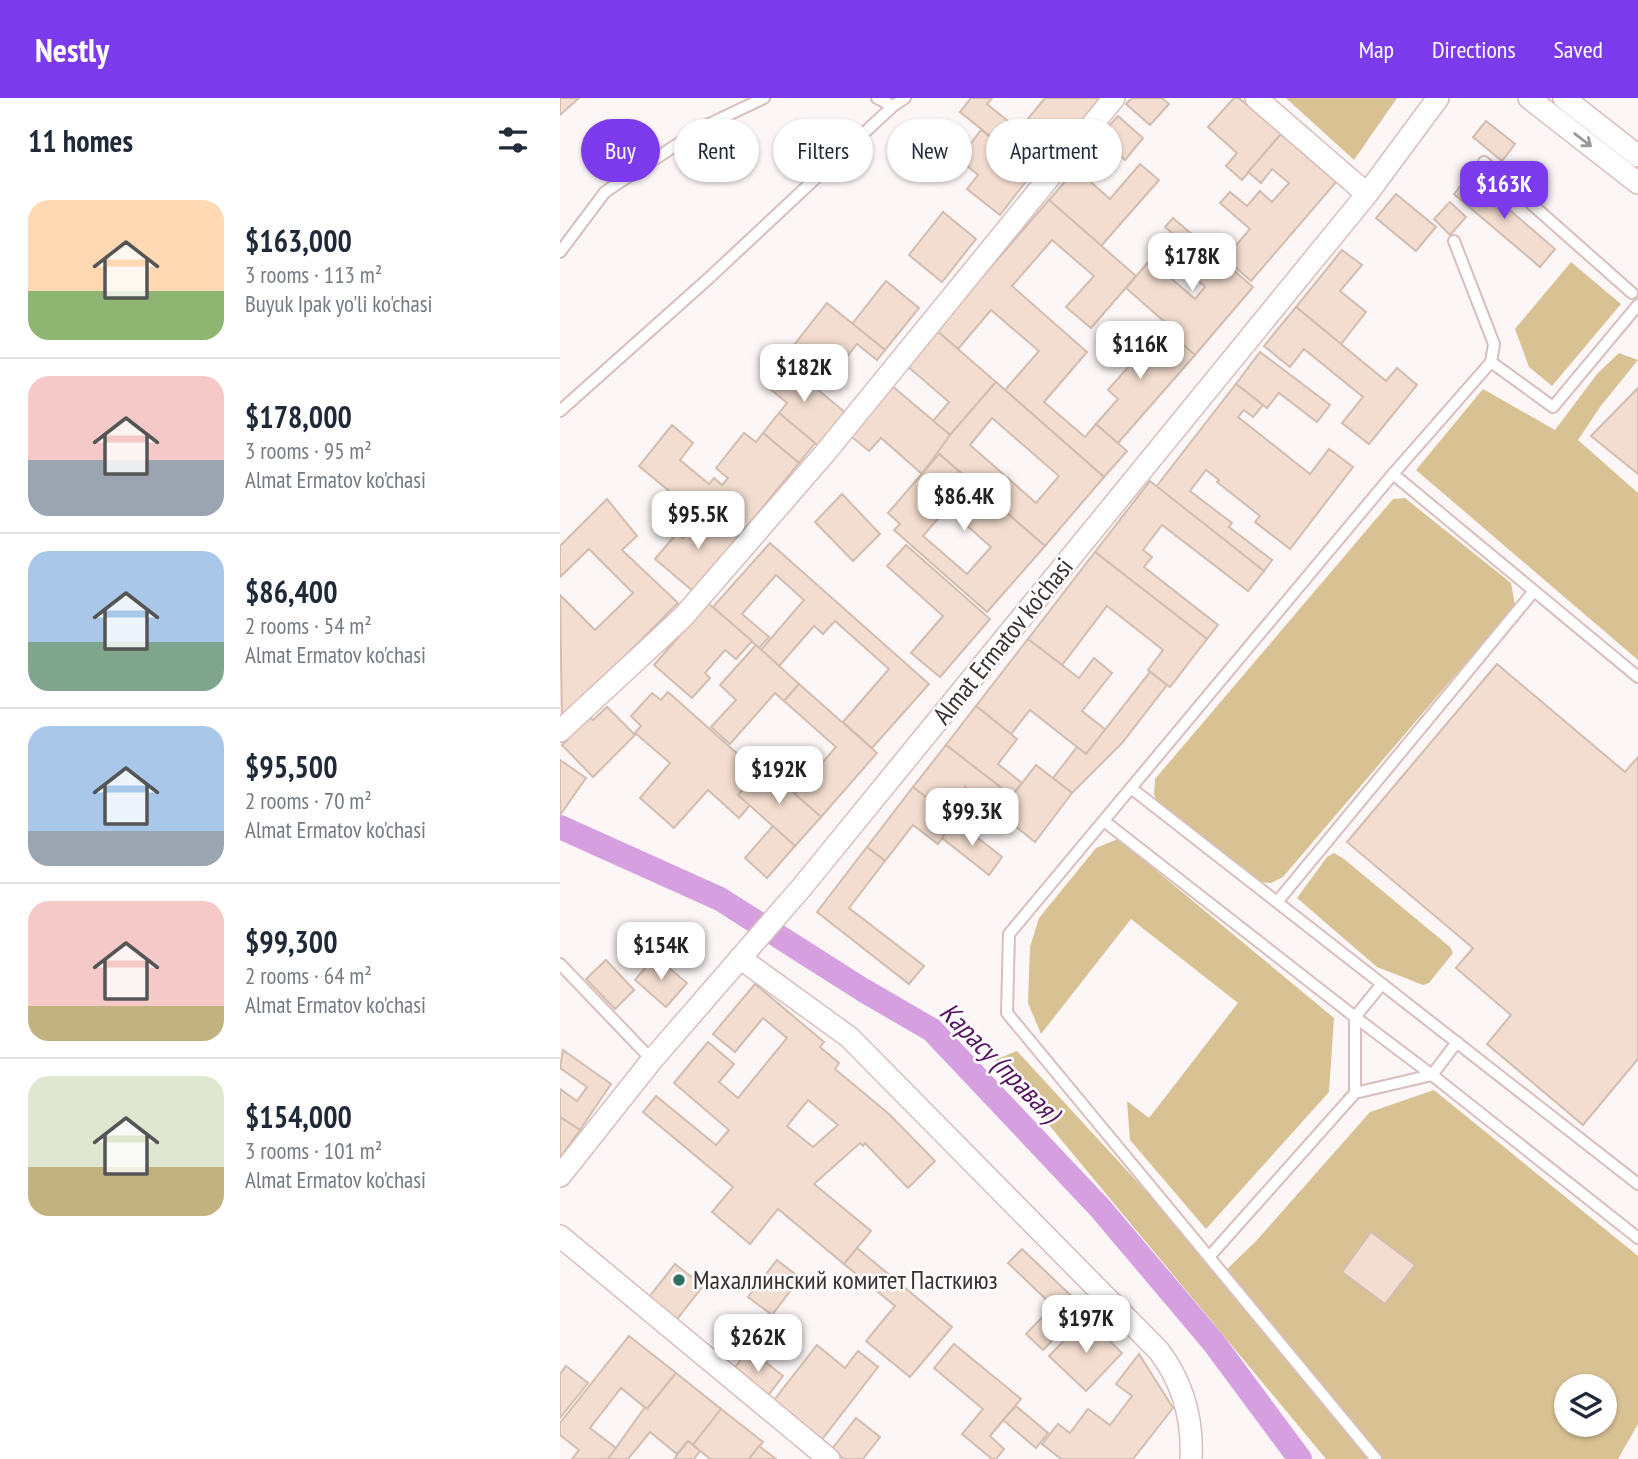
<!DOCTYPE html>
<html lang="en">
<head>
<meta charset="utf-8">
<style>
  :root { --surface:#fff; --page:#f6f6f7; --text:#1f2937; --muted:#747a83; --line:#e0e1e3; --accent:#7c3aed }
  body { margin:0; font-family:"PT Sans Narrow",sans-serif; background:var(--page); color:var(--text); height:100vh; display:flex; flex-direction:column; font-size:26px; white-space:nowrap }
  * { box-sizing:border-box; margin:0 }
  p { font-size:23px; color:var(--muted) }
  .icon { flex:none; width:38px; height:38px; fill:none; stroke:currentColor; stroke-width:2; stroke-linecap:round; stroke-linejoin:round }
  .map { position:relative; flex:1; overflow:hidden }
  .side { display:flex; flex-direction:column; background:var(--surface); width:560px }
  .side>* { flex:none }
  .guide { position:absolute; left:21px; top:21px; width:665px; height:63px; display:flex; gap:14px }
  .tools { position:absolute; left:994px; top:1276px; display:grid; gap:14px }
  .tools a { display:grid; place-items:center; width:63px; height:63px; border-radius:50%; background:var(--surface); box-shadow:0 2px 5px #0004; font-size:35px }
  .price { position:absolute; translate:-50% -60px; padding:0 16px; border-radius:14px; background:#fff; color:#222; font-size:23px; line-height:46px; filter:drop-shadow(0 2px 4px #0008) }
  .price::after { content:''; position:absolute; left:50%; top:42px; width:21px; height:16px; margin-left:-10px; background:inherit; clip-path:polygon(0 0,100% 0,50% 100%) }
  .price.selected { background:var(--accent); color:#fff }
  ul { padding:0; list-style:none }
  li { display:flex; align-items:center; gap:21px; height:175px; padding:0 28px }
  li+li { border-top:2px solid var(--line) }
  li span { display:grid; place-items:center; flex:none; width:196px; height:140px; border-radius:21px; color:#555 }
  li>.icon { margin-inline-start:auto }
  span .icon { width:84px; height:84px; fill:#fffc; stroke-width:1 }
  li b { font-size:30px }
  h2 { display:flex; justify-content:space-between; align-items:center; height:84px; padding:0 28px; font-size:30px }
  .chip { padding:0 24px; border-radius:32px; background:var(--surface); box-shadow:0 2px 5px #0004; font-size:24px; line-height:63px }
  .chip.selected { background:var(--accent); color:#fff }
  header { display:flex; align-items:center; gap:42px; box-sizing:border-box; height:98px; padding:0 35px; background:var(--accent); color:#fff }
  header strong { font-size:33px }
  nav { display:flex; gap:38px; margin-inline-start:auto; font-size:24px }
  main { display:flex; flex:1; min-height:0 }
  .map>svg:first-child { display:block }
</style>
</head>
<body>
<header>
<strong>Nestly</strong>
<nav><a>Map</a><a>Directions</a><a>Saved</a></nav>
</header>
<main>
<section class="side">
<h2>11 homes<svg class="icon" aria-label="filters" viewBox="0 0 24 24"><path d="M4 7h16M4 17h16"/><circle cx="9" cy="7" r="2"/><circle cx="15" cy="17" r="2"/></svg></h2>
<ul>
<li><span style="background:linear-gradient(#ffd9b3 65%,#8fb573 0)"><svg class="icon" aria-label="home" viewBox="0 0 24 24"><path d="M3 11l9-7 9 7M6 9v11h12V9"/></svg></span><div><b>$163,000</b><p>3 rooms · 113 m²</p><p>Buyuk Ipak yo'li ko'chasi</p></div></li>
<li><span style="background:linear-gradient(#f6c9c9 60%,#9aa5b1 0)"><svg class="icon" aria-label="home" viewBox="0 0 24 24"><path d="M3 11l9-7 9 7M6 9v11h12V9"/></svg></span><div><b>$178,000</b><p>3 rooms · 95 m²</p><p>Almat Ermatov ko'chasi</p></div></li>
<li><span style="background:linear-gradient(#a9c7e8 65%,#7fa58c 0)"><svg class="icon" aria-label="home" viewBox="0 0 24 24"><path d="M3 11l9-7 9 7M6 9v11h12V9"/></svg></span><div><b>$86,400</b><p>2 rooms · 54 m²</p><p>Almat Ermatov ko'chasi</p></div></li>
<li><span style="background:linear-gradient(#a9c7e8 75%,#9aa5b1 0)"><svg class="icon" aria-label="home" viewBox="0 0 24 24"><path d="M3 11l9-7 9 7M6 9v11h12V9"/></svg></span><div><b>$95,500</b><p>2 rooms · 70 m²</p><p>Almat Ermatov ko'chasi</p></div></li>
<li><span style="background:linear-gradient(#f6c9c9 75%,#c2b280 0)"><svg class="icon" aria-label="home" viewBox="0 0 24 24"><path d="M3 11l9-7 9 7M6 9v11h12V9"/></svg></span><div><b>$99,300</b><p>2 rooms · 64 m²</p><p>Almat Ermatov ko'chasi</p></div></li>
<li><span style="background:linear-gradient(#dfe7d0 65%,#c2b280 0)"><svg class="icon" aria-label="home" viewBox="0 0 24 24"><path d="M3 11l9-7 9 7M6 9v11h12V9"/></svg></span><div><b>$154,000</b><p>3 rooms · 101 m²</p><p>Almat Ermatov ko'chasi</p></div></li>
</ul>
</section>
<div class="map">
<svg width="1078" height="1361" viewBox="0 0 1078 1361">
  <rect width="100%" height="100%" fill="#fcf6f6"/>
  <g fill="#d8c294" fill-rule="evenodd">
    <polygon points="726,0 837,0 794,62"/>
    <polygon points="1011,164 1061,206 992,288 969,269 955,231"/>
    <polygon points="1059,255 1078,262 1040,309 1018,342 1078,395 1078,562 856,372 923,291 995,332 1037,276"/>
    <polygon points="845,400 951,485 955,507 723,779 711,785 700,784 598,706 594,696 595,681 822,414 833,401"/>
    <polygon points="558,741 774,920 769,994 646,1131 570,1042 567,1003 589,1020 678,905 571,821 481,936 468,905 470,849 479,820 536,750"/>
    <polygon points="774,755 784,761 890,849 893,855 869,885 863,887 817,869 737,800 767,759"/>
    <path d="M457,953L662,1176L696,1143L810,1014L874,992L1078,1158V1326L1058,1361H766L435,962ZM1006,1288H1045V1326H1006Z"/>
  </g>
  <g fill="none" stroke-linecap="round" stroke-linejoin="round">
    <polyline stroke="#d6a0e0" stroke-width="24" points="0,729 160,801 303,892 372,932 540,1110 654,1245 740,1361"/>
  </g>
  <g fill="#f3ddd0" stroke="#d2bdb0" stroke-width="2" fill-rule="evenodd">
    <polygon points="0,0 19,0 0,17"/>
    <polygon points="411,0 432,0 427,6 459,32 485,0 540,0 479,77 400,14"/>
    <polygon points="572,0 602,0 609,6 590,27 566,6"/>
    <polygon points="674,0 679,0 721,36 682,82 666,68 677,55 648,29"/>
    <polygon points="558,18 583,40 565,62 557,55 548,65 530,49"/>
    <polygon points="926,23 955,46 942,63 913,39"/>
    <polygon points="421,32 474,73 440,117 407,91 418,77 399,61"/>
    <polygon points="721,36 776,84 691,183 665,160 690,131 660,105 670,94 687,108 700,93 712,104 729,85 712,71 701,85 688,74"/>
    <polygon points="580,66 599,82 541,148 489,102 516,71 550,101"/>
    <polygon points="909,77 995,151 980,169 894,96"/>
    <polygon points="836,96 876,129 856,153 816,120"/>
    <polygon points="489,102 576,178 531,230 506,209 534,178 492,142 452,188 527,254 484,304 525,339 536,326 567,353 544,379 445,292 479,253 431,212 398,251 376,232"/>
    <polygon points="890,104 906,119 890,137 874,121"/>
    <polygon points="383,114 416,141 382,184 349,157"/>
    <polygon points="613,120 693,189 635,257 613,238 616,234 566,190 590,162 635,201 645,189 625,170 637,157 605,129"/>
    <polygon points="782,152 802,167 780,193 806,214 781,246 736,209"/>
    <polygon points="326,183 359,210 325,252 292,226"/>
    <polygon points="267,205 325,252 317,262 297,246 272,278 234,247"/>
    <polygon points="736,209 826,283 837,270 857,287 809,346 782,325 803,299 744,251 730,269 704,248"/>
    <polygon points="558,231 593,261 613,238 635,257 558,345 536,326 558,301 548,292 569,268 545,247"/>
    <polygon points="376,232 436,284 390,337 373,323 389,304 346,267"/>
    <polygon points="700,254 770,307 757,324 719,295 707,310 676,286"/>
    <polygon points="222,262 286,315 258,348 219,315 227,305 203,285"/>
    <path d="M436,284L544,379L485,448L376,353ZM432,320L499,378L476,405L410,347Z"/>
    <polygon points="676,286 703,307 693,319 684,312 678,319 750,376 769,351 793,369 730,451 695,424 700,418 657,384 659,382 646,372 630,393 672,425 669,429 712,462 704,473 596,389"/>
    <polygon points="331,287 390,337 362,376 321,340 309,353 288,336"/>
    <polygon points="1078,290 1078,376 1031,338"/>
    <polygon points="219,315 255,345 239,365 203,335"/>
    <polygon points="112,327 133,345 120,362 149,386 154,380 162,387 168,380 156,370 184,335 196,344 203,335 239,365 179,438 143,409 137,416 79,368"/>
    <path d="M379,356L485,448L427,514L334,432L340,426L328,415ZM387,410L431,449L407,476L363,438Z"/>
    <polygon points="590,383 704,473 688,493 602,427 583,452 592,459 584,469 658,527 647,541 535,454"/>
    <polygon points="282,396 320,436 293,463 255,424"/>
    <polygon points="47,401 77,438 62,452 118,505 2,621 0,497 35,532 73,495 29,451 0,479 0,448"/>
    <polygon points="148,413 179,438 134,494 95,461 117,435 123,440"/>
    <polygon points="210,445 369,586 312,650 283,624 329,571 275,523 263,536 254,528 219,568 201,552 244,502 216,477 182,516 209,539 199,550 153,509"/>
    <polygon points="346,447 430,521 380,579 351,555 383,518 327,468"/>
    <polygon points="535,454 647,541 610,589 588,572 603,552 547,508 502,567 468,541"/>
    <polygon points="148,505 192,543 176,561 165,552 145,575 150,580 132,600 94,567"/>
    <polygon points="468,541 519,580 534,560 552,575 522,613 546,632 526,656 470,612 451,636 416,608"/>
    <polygon points="196,547 239,586 224,603 215,595 170,646 151,629 176,602 160,587"/>
    <polygon points="937,566 1065,674 1078,659 1078,961 1023,1027 927,946 951,917 896,870 913,850 787,744"/>
    <polygon points="590,574 607,587 562,645 512,695 493,680 517,649 526,656"/>
    <polygon points="239,586 317,655 261,719 235,696 276,649 224,603"/>
    <polygon points="108,594 198,674 178,697 190,707 179,720 148,692 114,730 80,700 110,665 75,635 81,628 71,618 92,595 101,602"/>
    <polygon points="416,608 457,641 438,666 462,685 452,698 386,647"/>
    <polygon points="47,609 75,637 33,679 2,647 30,619 33,622"/>
    <polygon points="386,647 452,698 439,715 405,689 395,702 405,710 395,722 353,689"/>
    <polygon points="0,662 26,680 0,717"/>
    <polygon points="476,667 512,695 475,744 439,715"/>
    <polygon points="203,668 261,719 235,748 178,697"/>
    <polygon points="353,689 395,722 378,746 353,727 325,763 307,749"/>
    <polygon points="395,722 442,759 429,777 382,740"/>
    <polygon points="213,728 235,748 207,780 185,760"/>
    <polygon points="307,749 325,763 289,810 364,868 349,886 257,814"/>
    <polygon points="95,858 127,885 106,909 75,882"/>
    <polygon points="46,862 74,892 55,911 26,881"/>
    <path d="M195,886L264,944L260,949L279,965L275,971L329,1016L375,1063L348,1090L305,1045L303,1048L300,1045L254,1086L311,1133L284,1166L218,1111L190,1146L152,1114L173,1089L83,1014L96,998L156,1047L169,1032L114,985L148,944L174,966L159,984L178,1000L227,940L203,920L175,954L153,936ZM248,1002L278,1027L253,1049L227,1028Z"/>
    <polygon points="3,952 51,986 20,1032 0,1019 0,991 17,1003 27,989 0,970"/>
    <polygon points="0,1019 20,1032 0,1060"/>
    <polygon points="811,1134 855,1167 825,1206 782,1174"/>
    <polygon points="297,1150 392,1229 350,1279 306,1243 335,1208 284,1166"/>
    <polygon points="462,1151 524,1210 483,1252 466,1236 493,1208 448,1165"/>
    <polygon points="217,1162 240,1180 212,1217 188,1199"/>
    <polygon points="115,1166 143,1188 114,1225 86,1203"/>
    <polygon points="526,1220 562,1255 526,1293 489,1258"/>
    <polygon points="69,1238 116,1275 87,1311 61,1290 30,1330 56,1350 48,1361 12,1361 19,1352 0,1337 0,1325"/>
    <polygon points="394,1246 461,1301 430,1338 444,1351 436,1361 432,1361 402,1336 423,1311 374,1270"/>
    <polygon points="257,1247 285,1270 298,1253 318,1269 260,1344 211,1306"/>
    <polygon points="189,1251 223,1278 206,1300 172,1273"/>
    <polygon points="579,1256 613,1310 573,1361 501,1361 482,1346 498,1326 510,1335 528,1311 550,1327 572,1298 556,1286"/>
    <polygon points="6,1268 28,1285 0,1320 0,1276"/>
    <polygon points="116,1275 161,1311 133,1347 128,1343 117,1356 90,1334 68,1361 48,1361 85,1309 87,1311"/>
    <polygon points="456,1308 488,1335 476,1350 443,1322"/>
    <polygon points="161,1311 203,1344 189,1361 150,1361 133,1347"/>
    <polygon points="296,1320 320,1339 303,1361 284,1361 272,1351"/>
    <polygon points="128,1343 140,1353 134,1361 114,1361"/>
    <polygon points="199,1348 216,1361 189,1361"/>
  </g>
  <g fill="none" stroke-linecap="round" stroke-linejoin="round">
    <g stroke="#d8bebc" stroke-width="14">
      <g id="service">
        <polyline points="317,0 333,8 345,0"/>
        <polyline points="924,64 1072,195"/>
        <polyline points="0,154 45,94 145,28 204,0"/>
        <polyline points="931,264 993,309 1078,207"/>
        <polyline points="0,313 149,180 333,8"/>
        <polyline points="833,376 931,264 934,246 894,143"/>
        <polyline points="571,690 1078,1086"/>
        <polyline points="544,723 795,919 822,886"/>
        <polyline points="717,804 974,493"/>
        <polyline points="0,866 92,962"/>
        <polyline points="897,944 872,977 1078,1140"/>
        <polyline points="649,1159 795,995 872,977 795,919 795,995"/>
        <polyline points="816,1361 447,915 449,836 833,376 1078,579"/>
      </g>
    </g>
    <g stroke="#d8bebc" stroke-width="24">
      <g id="minor">
        <polyline points="696,0 807,96"/>
        <polyline points="969,0 1078,85"/>
        <polyline points="1004,0 1078,58"/>
        <polyline points="0,633 123,519 265,355 554,0"/>
        <path d="M180,860L289,939L599,1253C623,1285 633,1322 631,1361"/>
        <polyline points="0,1078 92,962 242,789 807,96 878,0"/>
        <polyline points="0,1138 269,1361"/>
      </g>
    </g>
    <use href="#service" stroke="#fff" stroke-width="10"/>
    <use href="#minor" stroke="#fff" stroke-width="21"/>
  </g>
  <defs><path id="oneway-shaft" d="M-6 0H5M1.5-3L5.5 0L1.5 3" fill="none" stroke-width="1.6" stroke-linecap="round" stroke-linejoin="round" transform="scale(1.75)"/></defs>
  <use stroke="#9c9897" href="#oneway-shaft" transform="translate(1023 42) rotate(38)"/>
  <circle fill="#2f7264" stroke="#fff" stroke-width="2.5" cx="119" cy="1182" r="7"/>
  <g text-anchor="middle" stroke-width="5" stroke-linejoin="round" paint-order="stroke">
    <g font-size="26" fill="#3a302f" stroke="#fff">
      <text transform="translate(443 543) rotate(-51)" y="9">Almat Ermatov ko'chasi</text>
    </g>
    <g font-size="26" fill="#3a302f" stroke="#fff" text-anchor="start">
      <text x="133" y="1191">Махаллинский комитет Пасткиюз</text>
    </g>
    <g font-size="28" font-style="italic" fill="#561461" stroke="#fff">
      <text transform="translate(440 964) rotate(45)" y="10">Карасу (правая)</text>
    </g>
  </g>
</svg>
<div class="tools">
<a><svg class="icon" aria-label="layers" viewBox="0 0 24 24"><path d="M12 4l9 5-9 5-9-5zM3 14l9 5 9-5"/></svg></a>
</div>
<b class="price selected" style="left:944px;top:123px">$163K</b>
<b class="price" style="left:632px;top:195px">$178K</b>
<b class="price" style="left:580px;top:283px">$116K</b>
<b class="price" style="left:244px;top:306px">$182K</b>
<b class="price" style="left:404px;top:435px">$86.4K</b>
<b class="price" style="left:138px;top:453px">$95.5K</b>
<b class="price" style="left:219px;top:708px">$192K</b>
<b class="price" style="left:412px;top:750px">$99.3K</b>
<b class="price" style="left:101px;top:884px">$154K</b>
<b class="price" style="left:526px;top:1257px">$197K</b>
<b class="price" style="left:198px;top:1276px">$262K</b>
<div class="guide">
<a class="chip selected">Buy</a>
<a class="chip">Rent</a>
<a class="chip">Filters</a>
<a class="chip">New</a>
<a class="chip">Apartment</a>
</div>
</div>
</main>
</body>
</html>
